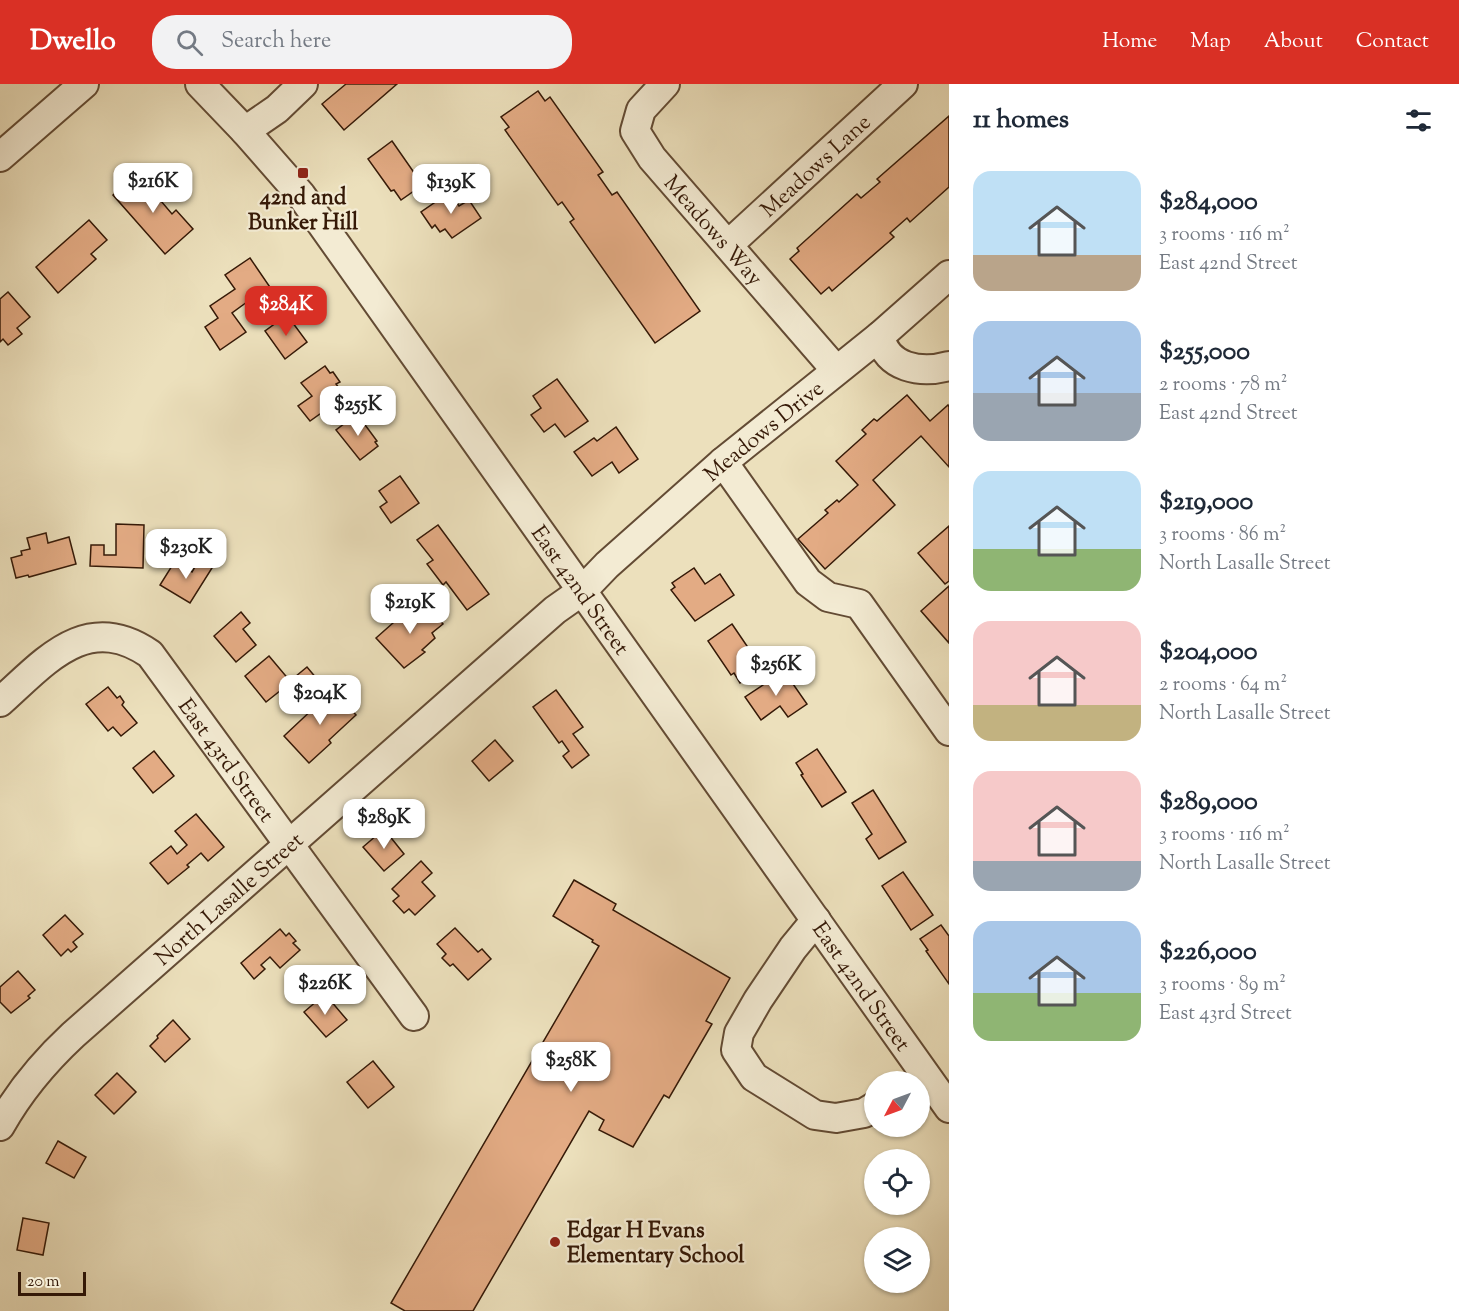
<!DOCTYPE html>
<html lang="en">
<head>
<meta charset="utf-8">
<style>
  :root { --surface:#fff; --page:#f2f2f3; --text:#1f2937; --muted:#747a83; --accent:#d93025 }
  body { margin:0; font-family:"Sorts Mill Goudy",serif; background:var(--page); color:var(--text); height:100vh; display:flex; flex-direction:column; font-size:22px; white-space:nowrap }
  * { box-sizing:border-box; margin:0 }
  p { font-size:20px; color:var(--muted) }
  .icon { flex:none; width:33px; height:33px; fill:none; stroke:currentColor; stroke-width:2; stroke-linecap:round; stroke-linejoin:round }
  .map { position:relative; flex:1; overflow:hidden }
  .panel { display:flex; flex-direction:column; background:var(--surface); width:510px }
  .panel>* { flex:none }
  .needle { width:39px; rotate:229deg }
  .fabs { position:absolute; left:864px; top:987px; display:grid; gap:12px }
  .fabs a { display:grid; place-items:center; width:66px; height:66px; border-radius:50%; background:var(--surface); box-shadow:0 2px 4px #0004; font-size:30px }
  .scale { position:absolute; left:18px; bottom:15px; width:68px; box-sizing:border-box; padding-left:6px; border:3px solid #351907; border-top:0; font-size:16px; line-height:21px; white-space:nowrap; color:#351907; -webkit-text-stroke:4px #f3ebd3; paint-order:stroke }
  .price { position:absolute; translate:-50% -51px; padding:0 14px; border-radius:12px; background:#fff; color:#222; font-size:20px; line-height:39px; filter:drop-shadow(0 2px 3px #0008) }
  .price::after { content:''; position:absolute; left:50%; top:36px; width:18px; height:14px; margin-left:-9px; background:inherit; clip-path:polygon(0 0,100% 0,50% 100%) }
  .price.active { background:var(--accent); color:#fff }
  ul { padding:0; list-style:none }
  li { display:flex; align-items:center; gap:18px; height:150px; padding:0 24px }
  li span { display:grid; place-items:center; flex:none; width:168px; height:120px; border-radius:18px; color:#555 }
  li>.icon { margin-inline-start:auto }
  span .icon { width:72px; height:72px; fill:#fffc; stroke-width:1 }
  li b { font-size:26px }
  h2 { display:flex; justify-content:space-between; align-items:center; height:72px; padding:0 24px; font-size:26px }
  header { display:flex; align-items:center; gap:36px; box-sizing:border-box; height:84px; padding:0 30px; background:var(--accent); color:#fff }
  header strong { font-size:28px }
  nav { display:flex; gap:33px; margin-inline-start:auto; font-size:21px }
  .search { width:420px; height:54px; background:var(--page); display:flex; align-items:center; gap:15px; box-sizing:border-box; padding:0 21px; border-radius:24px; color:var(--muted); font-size:22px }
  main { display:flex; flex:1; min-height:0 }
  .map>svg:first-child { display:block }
</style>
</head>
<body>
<header>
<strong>Dwello</strong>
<div class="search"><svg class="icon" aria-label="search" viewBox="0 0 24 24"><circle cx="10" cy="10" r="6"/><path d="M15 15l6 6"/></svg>Search here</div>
<nav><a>Home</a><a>Map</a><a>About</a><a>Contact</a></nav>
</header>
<main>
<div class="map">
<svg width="949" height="1227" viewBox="0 0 949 1227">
  <rect width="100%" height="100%" fill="#ece0bc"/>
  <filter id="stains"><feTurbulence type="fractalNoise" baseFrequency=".00333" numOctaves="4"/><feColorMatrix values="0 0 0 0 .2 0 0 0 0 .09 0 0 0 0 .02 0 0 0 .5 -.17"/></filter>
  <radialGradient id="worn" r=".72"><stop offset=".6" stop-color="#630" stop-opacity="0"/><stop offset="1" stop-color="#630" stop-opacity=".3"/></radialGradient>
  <g fill="#e3ab84" stroke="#351907" stroke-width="1.5">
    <polygon points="346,0 397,0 344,46 322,20"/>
    <polygon points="538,7 545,17 550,13 603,88 598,91 612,111 617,108 700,227 655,259 570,138 574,135 562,118 558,121 505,46 509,43 501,33"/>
    <polygon points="949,32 949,103 910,138 907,134 890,149 894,153 832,207 829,203 821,210 790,175 799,167 797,164 857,110 861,114 880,98 877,95"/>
    <polygon points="392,57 415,90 413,91 421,102 401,116 394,106 391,107 368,75"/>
    <polygon points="138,90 172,130 176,126 193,145 165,170 113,111"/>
    <polygon points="450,108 459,122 469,116 481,134 452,154 445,145 440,148 435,141 432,144 421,128"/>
    <polygon points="89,136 107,156 91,170 96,175 58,209 36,183"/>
    <polygon points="250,174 274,209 251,225 247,218 232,229 246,248 220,266 205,243 218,234 210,222 235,205 225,191"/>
    <polygon points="8,208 30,233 17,244 22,250 8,261 3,255 0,258 0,215"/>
    <polygon points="287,231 307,258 285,275 265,247"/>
    <polygon points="325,282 330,289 333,288 340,298 336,300 345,312 310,337 298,322 312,312 301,299"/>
    <polygon points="557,295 588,337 565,353 555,340 544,348 531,331 541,324 533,312"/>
    <polygon points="907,311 930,337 948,321 949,323 949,383 921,352 873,396 895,421 825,485 798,455 828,429 825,426 837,416 839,418 858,401 836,377 866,350 862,346 874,335 877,337"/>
    <polygon points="357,330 377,357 375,358 378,362 360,376 336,346"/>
    <polygon points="616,343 638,375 619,389 612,378 592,392 574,368 594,354 597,357"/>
    <polygon points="400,392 419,419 391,439 380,423 387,418 379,407"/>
    <polygon points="116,440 144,441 143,484 90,482 91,461 104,461 104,471 116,471"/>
    <polygon points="438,441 489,510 467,526 446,498 443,501 427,480 433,476 417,456"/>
    <polygon points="949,442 949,497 945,500 918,469"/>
    <polygon points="46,449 48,459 69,453 76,480 29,493 28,491 16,494 11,474 22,471 21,467 30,465 27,454"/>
    <polygon points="199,476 212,484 190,519 160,501 175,477 192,488"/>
    <polygon points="694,484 705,500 720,490 734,511 695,537 671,506 675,503 672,499"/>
    <polygon points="949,502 949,559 921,527"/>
    <polygon points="424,519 443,540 432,549 435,554 422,566 425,568 404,584 376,554 402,531 406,535"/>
    <polygon points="241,528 250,539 243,545 256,561 236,578 214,552"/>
    <polygon points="732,540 762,584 740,599 734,589 731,591 708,557"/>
    <polygon points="269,572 290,597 307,583 322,601 304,615 290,599 266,618 245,592"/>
    <polygon points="784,587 807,620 788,633 780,622 761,636 745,613"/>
    <polygon points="108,603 117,614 120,612 124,618 122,621 137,639 121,652 113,643 108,647 86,620"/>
    <polygon points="333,606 356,631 329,656 331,659 309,679 284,652"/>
    <polygon points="556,606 583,643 573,650 589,671 572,684 563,672 569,667 562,657 559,659 533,623"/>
    <polygon points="495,656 513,677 489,697 472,677"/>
    <polygon points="817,665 846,708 822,723 801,691 803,690 796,679"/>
    <polygon points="154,667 174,692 153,709 133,684"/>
    <polygon points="873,706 906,758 879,775 866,755 872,750 852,719"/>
    <polygon points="196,730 224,763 208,777 201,769 187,781 189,783 168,800 150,779 171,762 177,770 187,761 175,747"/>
    <polygon points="384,745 404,770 384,787 363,763"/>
    <polygon points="421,777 432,789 422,798 435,812 415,831 409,825 404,829 393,817 399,812 392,805"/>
    <polygon points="903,788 933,831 911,846 882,802"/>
    <polygon points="574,796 616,820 613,826 730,894 706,937 712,940 669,1014 664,1011 633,1063 599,1046 604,1036 589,1027 473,1227 405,1227 391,1219 599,862 592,858 593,856 553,832"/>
    <polygon points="65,831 83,850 73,858 77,863 71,868 68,865 61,872 43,851"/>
    <polygon points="941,841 949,852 949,900 926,867 928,866 920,855"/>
    <polygon points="455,844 478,868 482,865 491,875 468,896 453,880 450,882 442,874 446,870 437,860"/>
    <polygon points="280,845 286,852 289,849 296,857 293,859 300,866 280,884 270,873 261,881 265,885 254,895 241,879"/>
    <polygon points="18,887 35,906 28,912 30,914 11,929 0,918 0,903"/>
    <polygon points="325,910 347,936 326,953 304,928"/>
    <polygon points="173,936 190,955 165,978 150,962 158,954 157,952"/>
    <polygon points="373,977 394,1003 368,1024 347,998"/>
    <polygon points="117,989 136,1008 114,1030 95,1011"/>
    <polygon points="58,1057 86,1073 74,1094 46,1079"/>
    <polygon points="23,1134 49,1139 43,1171 17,1166"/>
  </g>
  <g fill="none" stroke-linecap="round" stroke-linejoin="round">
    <g stroke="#634b34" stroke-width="32">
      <g id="minor">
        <path id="s1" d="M200,0L245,47L301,111L949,1024"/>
        <path id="s2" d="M665,0L641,26L635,47L652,74L836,286"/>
        <polyline points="245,47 277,25 303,0"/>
        <polyline points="0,73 84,0"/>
        <path id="s3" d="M728,161L903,0"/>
        <path d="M880,252C886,284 921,290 949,282"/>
        <polyline points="723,378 808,498 828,513 859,520 949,647"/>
        <path id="s4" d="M0,618C45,578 86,526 150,570L414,932"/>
        <polyline points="816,836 793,864 758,916 739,949 736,966 754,993 815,1031 836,1034 864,1029 874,1023"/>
        <path id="s5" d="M0,1042C19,1008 44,978 73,951L555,526L582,507L607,481L723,378L880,252L949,191"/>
      </g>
    </g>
    <use href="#minor" stroke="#f3ebd3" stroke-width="28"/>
  </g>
  <g fill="#8f2418" stroke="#f3ebd3" stroke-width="2">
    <rect x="297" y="83" width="12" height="12" rx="3"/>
    <circle cx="555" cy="1158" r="6"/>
  </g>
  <g text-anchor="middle" stroke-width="4.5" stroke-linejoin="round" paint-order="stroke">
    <g font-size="22" fill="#351907" stroke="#f3ebd3">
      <text dy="8" stroke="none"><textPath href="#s3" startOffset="118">Meadows Lane</textPath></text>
      <text dy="8" stroke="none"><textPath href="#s2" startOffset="184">Meadows Way</textPath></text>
      <text dy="8" stroke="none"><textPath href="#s5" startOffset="1035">Meadows Drive</textPath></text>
      <text dy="8" stroke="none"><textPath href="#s1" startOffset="634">East 42nd Street</textPath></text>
      <text dy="8" stroke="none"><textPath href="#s4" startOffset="306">East 43rd Street</textPath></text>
      <text dy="8" stroke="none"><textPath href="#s5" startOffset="324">North Lasalle Street</textPath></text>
      <text dy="8" stroke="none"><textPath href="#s1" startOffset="1120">East 42nd Street</textPath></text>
    </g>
    <g font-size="22" font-weight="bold" fill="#351907" stroke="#f3ebd3">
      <text x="303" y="120">42nd and<tspan x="303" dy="25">Bunker Hill</tspan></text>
      <text x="567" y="1153" text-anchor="start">Edgar H Evans<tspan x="567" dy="25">Elementary School</tspan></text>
    </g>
  </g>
  <rect width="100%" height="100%" filter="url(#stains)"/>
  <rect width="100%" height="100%" fill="url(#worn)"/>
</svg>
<div class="fabs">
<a><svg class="needle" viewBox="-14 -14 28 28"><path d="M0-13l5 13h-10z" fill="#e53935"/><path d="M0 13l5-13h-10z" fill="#747a83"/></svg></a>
<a><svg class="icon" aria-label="locate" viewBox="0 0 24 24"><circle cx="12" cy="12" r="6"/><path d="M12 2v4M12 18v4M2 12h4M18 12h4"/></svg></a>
<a><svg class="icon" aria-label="layers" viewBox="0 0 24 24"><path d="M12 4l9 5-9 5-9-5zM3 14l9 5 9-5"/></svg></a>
</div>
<div class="scale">20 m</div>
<b class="price" style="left:153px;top:130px">$216K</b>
<b class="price" style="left:451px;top:131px">$139K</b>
<b class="price active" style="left:286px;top:253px">$284K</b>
<b class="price" style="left:358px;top:353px">$255K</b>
<b class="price" style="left:186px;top:496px">$230K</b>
<b class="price" style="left:410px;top:551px">$219K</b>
<b class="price" style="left:776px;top:613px">$256K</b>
<b class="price" style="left:320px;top:642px">$204K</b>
<b class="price" style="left:384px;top:766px">$289K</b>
<b class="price" style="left:325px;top:932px">$226K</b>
<b class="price" style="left:571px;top:1009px">$258K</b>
</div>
<section class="panel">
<h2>11 homes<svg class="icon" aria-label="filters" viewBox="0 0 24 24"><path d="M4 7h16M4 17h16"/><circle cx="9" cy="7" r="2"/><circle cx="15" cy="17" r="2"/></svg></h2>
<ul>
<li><span style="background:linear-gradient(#bfe0f5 70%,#b9a48a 0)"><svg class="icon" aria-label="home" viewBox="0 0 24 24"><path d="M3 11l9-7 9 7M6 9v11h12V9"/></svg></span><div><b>$284,000</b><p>3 rooms · 116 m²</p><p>East 42nd Street</p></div></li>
<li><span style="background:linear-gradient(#a9c7e8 60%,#9aa5b1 0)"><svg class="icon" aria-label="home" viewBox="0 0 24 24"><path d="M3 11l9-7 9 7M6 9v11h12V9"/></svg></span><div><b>$255,000</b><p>2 rooms · 78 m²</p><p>East 42nd Street</p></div></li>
<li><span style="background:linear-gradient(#bfe0f5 65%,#8fb573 0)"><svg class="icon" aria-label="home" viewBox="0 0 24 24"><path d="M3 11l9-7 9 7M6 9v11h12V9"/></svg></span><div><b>$219,000</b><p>3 rooms · 86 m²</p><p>North Lasalle Street</p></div></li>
<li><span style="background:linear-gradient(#f6c9c9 70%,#c2b280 0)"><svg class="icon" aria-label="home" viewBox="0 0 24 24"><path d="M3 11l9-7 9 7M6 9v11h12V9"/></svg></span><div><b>$204,000</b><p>2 rooms · 64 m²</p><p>North Lasalle Street</p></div></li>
<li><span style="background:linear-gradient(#f6c9c9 75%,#9aa5b1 0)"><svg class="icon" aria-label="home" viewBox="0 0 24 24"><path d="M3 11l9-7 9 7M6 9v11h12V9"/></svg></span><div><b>$289,000</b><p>3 rooms · 116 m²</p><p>North Lasalle Street</p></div></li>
<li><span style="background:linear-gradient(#a9c7e8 60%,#8fb573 0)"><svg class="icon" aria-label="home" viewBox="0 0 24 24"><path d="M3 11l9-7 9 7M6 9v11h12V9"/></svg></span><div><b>$226,000</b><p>3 rooms · 89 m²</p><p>East 43rd Street</p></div></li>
</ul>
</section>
</main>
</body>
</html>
